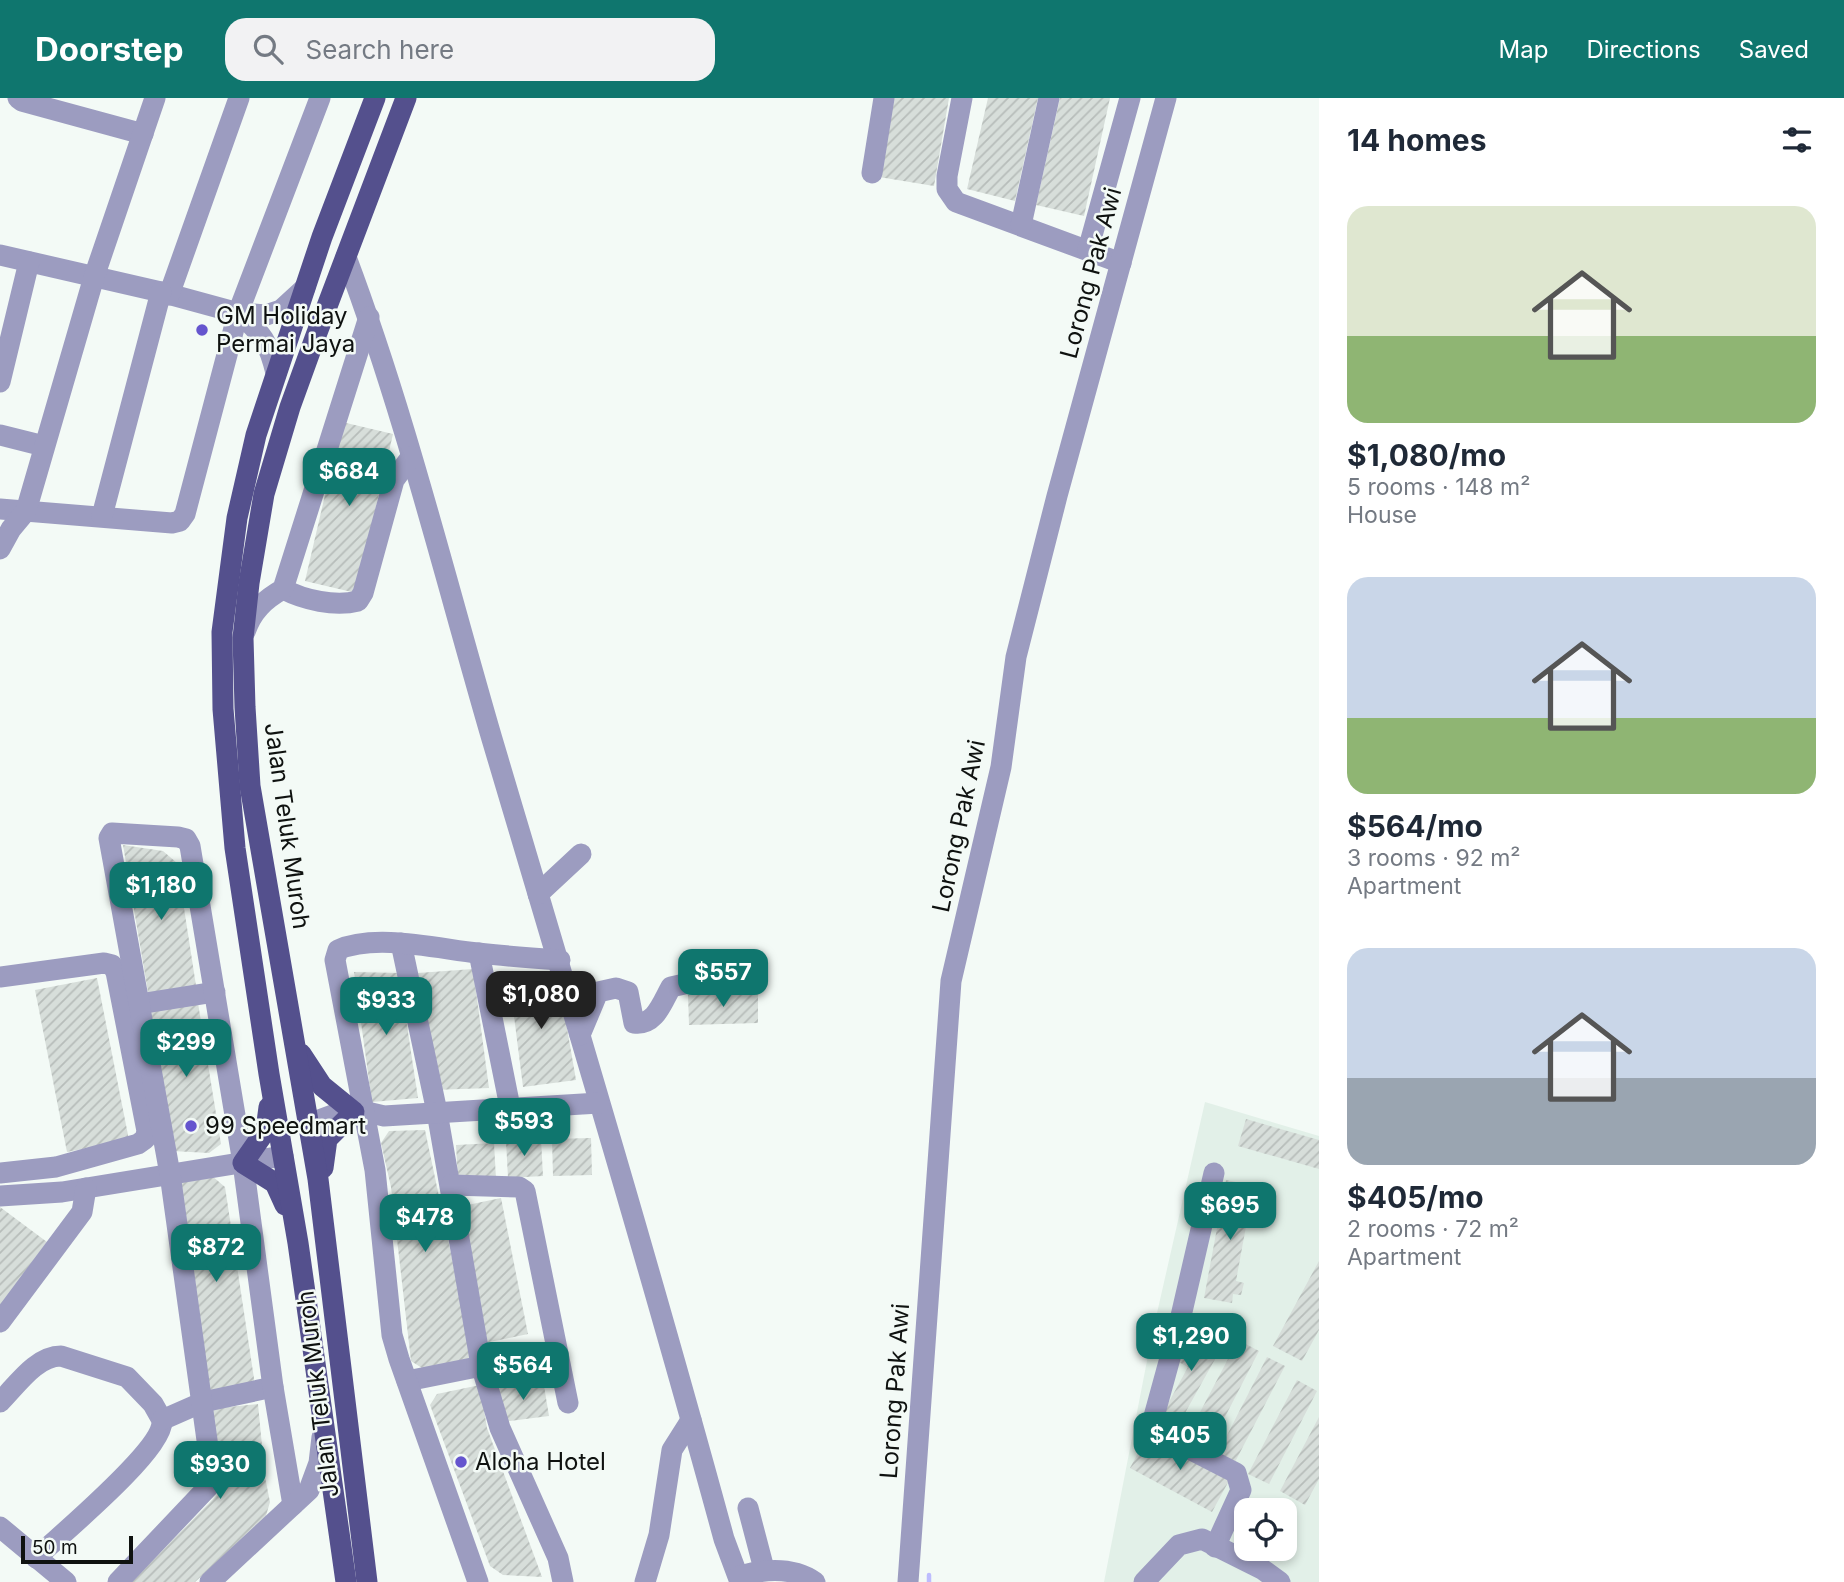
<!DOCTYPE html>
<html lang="en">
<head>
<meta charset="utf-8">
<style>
  :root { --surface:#fff; --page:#f2f2f3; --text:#1f2937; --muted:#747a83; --accent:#0f766e }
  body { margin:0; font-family:Inter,sans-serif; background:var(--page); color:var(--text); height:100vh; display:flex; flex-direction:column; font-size:26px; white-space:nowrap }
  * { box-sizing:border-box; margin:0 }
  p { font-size:23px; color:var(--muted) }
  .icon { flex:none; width:38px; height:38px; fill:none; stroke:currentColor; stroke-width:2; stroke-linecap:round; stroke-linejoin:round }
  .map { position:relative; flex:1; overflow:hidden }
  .drawer { display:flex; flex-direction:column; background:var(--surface); width:525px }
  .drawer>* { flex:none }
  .fabs { position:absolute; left:1234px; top:1400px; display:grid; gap:14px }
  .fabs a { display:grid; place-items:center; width:63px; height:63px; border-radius:14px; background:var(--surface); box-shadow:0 4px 10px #0003; font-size:35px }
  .scale { position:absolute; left:21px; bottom:18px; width:112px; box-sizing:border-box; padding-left:7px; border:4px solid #0f1210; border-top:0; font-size:19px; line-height:24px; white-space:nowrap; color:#0f1210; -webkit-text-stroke:5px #f3faf6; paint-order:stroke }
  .price { position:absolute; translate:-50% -60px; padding:0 16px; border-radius:14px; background:var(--accent); color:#fff; font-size:23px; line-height:46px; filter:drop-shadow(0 2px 4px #0008) }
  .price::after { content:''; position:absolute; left:50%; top:42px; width:21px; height:16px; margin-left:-10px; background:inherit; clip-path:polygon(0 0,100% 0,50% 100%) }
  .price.current { background:#222; color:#fff }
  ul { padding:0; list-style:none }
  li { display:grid; align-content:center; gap:14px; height:371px; padding:0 28px }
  li span { display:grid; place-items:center; height:217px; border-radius:21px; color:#555 }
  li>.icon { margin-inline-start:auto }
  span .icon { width:126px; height:126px; fill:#fffc; stroke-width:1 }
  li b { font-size:30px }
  h2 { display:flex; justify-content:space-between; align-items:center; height:84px; padding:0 28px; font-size:30px }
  header { display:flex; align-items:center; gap:42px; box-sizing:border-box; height:98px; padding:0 35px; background:var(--accent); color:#fff }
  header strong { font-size:33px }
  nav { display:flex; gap:38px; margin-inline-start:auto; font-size:24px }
  .search { width:490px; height:63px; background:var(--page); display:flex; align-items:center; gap:18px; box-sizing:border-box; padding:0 24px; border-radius:21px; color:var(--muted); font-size:26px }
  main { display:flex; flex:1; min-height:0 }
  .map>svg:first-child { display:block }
</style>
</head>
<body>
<header>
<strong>Doorstep</strong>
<div class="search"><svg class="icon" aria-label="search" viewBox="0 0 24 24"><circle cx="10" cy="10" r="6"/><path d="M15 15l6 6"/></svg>Search here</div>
<nav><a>Map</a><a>Directions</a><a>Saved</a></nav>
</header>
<main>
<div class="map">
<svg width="1319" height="1484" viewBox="0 0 1319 1484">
  <defs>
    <pattern id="building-hatch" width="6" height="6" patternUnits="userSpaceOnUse" patternTransform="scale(1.75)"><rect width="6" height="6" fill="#d7deda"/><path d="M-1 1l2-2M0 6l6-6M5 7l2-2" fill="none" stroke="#b7bdba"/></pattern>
  </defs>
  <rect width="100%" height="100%" fill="#f3faf6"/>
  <path fill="#e2f0e8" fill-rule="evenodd" d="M1205,1004L1319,1038V1484H1104L1152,1237ZM1246,1412H1284V1451H1246Z"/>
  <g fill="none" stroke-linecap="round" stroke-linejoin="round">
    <polyline stroke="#bdbcfe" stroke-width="4.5" points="929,1484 929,1477"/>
  </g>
  <g fill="url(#building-hatch)">
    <polygon points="892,0 949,0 934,88 879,79"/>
    <polygon points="988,0 1038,0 1015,103 967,91"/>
    <polygon points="1060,0 1110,0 1084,118 1036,107"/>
    <polygon points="342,324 393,336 356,495 305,483"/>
    <polygon points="123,747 163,753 177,765 197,894 149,900"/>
    <polygon points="473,871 489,990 434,992 418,875"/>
    <polygon points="354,874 399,875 418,1000 372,1004"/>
    <polygon points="558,878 576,982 523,989 509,879"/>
    <polygon points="97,880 129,1042 67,1054 35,892"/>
    <polygon points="758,895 758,925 689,927 688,897"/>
    <polygon points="198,905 221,1046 209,1055 172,1053 150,911"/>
    <polygon points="1246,1021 1319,1042 1319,1071 1238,1048"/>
    <polygon points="425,1032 473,1260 422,1270 411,1263 391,1089 381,1045 389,1033"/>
    <polygon points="591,1040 592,1077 553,1078 552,1041"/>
    <polygon points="541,1041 543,1078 508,1080 506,1043"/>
    <polygon points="494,1045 496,1081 458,1083 456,1047"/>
    <polygon points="212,1078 225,1089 255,1287 209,1294 178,1084"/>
    <polygon points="1226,1082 1255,1088 1252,1101 1261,1103 1258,1114 1249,1112 1236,1183 1244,1185 1241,1197 1233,1196 1232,1205 1204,1200"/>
    <polygon points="501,1100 528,1236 485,1245 458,1109"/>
    <polygon points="0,1109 47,1144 0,1208"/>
    <polygon points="1319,1163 1319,1232 1302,1263 1273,1248"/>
    <polygon points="1192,1227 1224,1245 1175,1333 1158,1324 1188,1269 1173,1261"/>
    <polygon points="1238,1242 1259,1253 1209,1350 1187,1339"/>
    <polygon points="1267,1259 1285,1268 1235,1364 1218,1355"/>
    <polygon points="543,1282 549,1318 502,1324 495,1291"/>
    <polygon points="1297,1282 1317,1293 1269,1386 1248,1376"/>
    <polygon points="480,1287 487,1330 542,1479 503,1477 490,1468 430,1307 437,1296"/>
    <polygon points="258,1306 265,1379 270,1404 265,1421 195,1484 131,1484 217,1397 208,1311"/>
    <polygon points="1319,1319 1319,1381 1305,1407 1280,1393"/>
    <polygon points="1149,1334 1231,1379 1212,1414 1130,1370"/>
  </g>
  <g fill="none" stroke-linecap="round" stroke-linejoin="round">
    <g stroke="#9c9cc0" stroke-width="21">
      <polyline points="18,0 22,3 143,36"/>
      <polyline points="962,0 947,78 947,91 956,104 1121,165"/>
      <polyline points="872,75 884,0"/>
      <polyline points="1021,127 1049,0"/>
      <polyline points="1088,152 1130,0"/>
      <polyline points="0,157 161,194 238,215 266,217 281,212 305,190"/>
      <path d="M346,159C405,316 445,480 492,641C571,907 651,1173 724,1441L740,1484"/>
      <polyline points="169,197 239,0"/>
      <path d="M238,215C262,235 269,245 276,275"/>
      <polyline points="0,284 29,164"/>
      <polyline points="0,337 44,348"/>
      <polyline points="0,411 172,425 180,423 185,416 238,215 320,0"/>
      <polyline points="102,418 161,194"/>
      <polyline points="0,451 11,431 26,413 94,179 155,0"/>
      <path d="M283,491C304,502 335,509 358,503L363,495L394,382L411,359"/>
      <path d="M245,534C252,513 264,502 283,491L369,219"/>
      <polyline points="538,796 581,756"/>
      <polyline points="401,845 437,1014 481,1267 500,1330 558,1460 563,1484"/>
      <polyline points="479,855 510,1009"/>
      <polyline points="0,879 104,865 112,867 116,874 147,1033 145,1041 138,1046 56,1069 0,1075"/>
      <polyline points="139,906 215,894"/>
      <path d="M580,937L598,894L616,890L628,894L634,925C655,928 662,905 671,889L742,873"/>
      <polyline points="308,1026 335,1016 363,1013 384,1018 599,1005"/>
      <polyline points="1214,1075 1178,1231 1153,1322 1158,1335 1236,1375 1241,1392 1215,1449"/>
      <polyline points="451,1087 519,1089 525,1093 568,1305"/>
      <polyline points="0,1098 62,1094 283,1058"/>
      <polyline points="0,1224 82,1114 86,1090"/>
      <polyline points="407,1283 557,1253"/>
      <path d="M0,1304C17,1287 36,1258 61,1258L127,1279L153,1306L162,1322C165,1351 60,1437 36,1460"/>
      <polyline points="162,1322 203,1304 273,1289"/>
      <polyline points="748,1410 764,1471"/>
      <polyline points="0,1429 66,1484"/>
      <path d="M739,1478C764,1471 792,1468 815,1484"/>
      <polyline points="118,1484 210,1387 212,1378 170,1076 109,740 112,735 178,739 186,741 190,748 243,1065 273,1289 293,1407"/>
      <polyline points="210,1484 309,1392 319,1365 322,1339"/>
      <path d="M478,1484L399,1261L392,1237L375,1072L335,862L338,852C375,835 439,851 478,855C505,858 532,860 560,862"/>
      <polyline points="645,1484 659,1437 672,1352 691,1322"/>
      <polyline points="908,1484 951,883 1001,669 1016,559 1057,398 1166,0"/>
      <polyline points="1144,1484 1179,1447 1202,1441 1262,1471 1280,1484"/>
    </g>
    <g stroke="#54508d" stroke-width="21">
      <polyline points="301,956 322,988 354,1014 327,1041 323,1070"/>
      <polyline points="269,1009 266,1032 243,1065 275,1085 285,1107"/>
      <polyline points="346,1484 298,1145 269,976 235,750 223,611 222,534 237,420 256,337 322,139 375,0"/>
      <polyline points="367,1484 318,1081 250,688 245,609 243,540 249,485 264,396 290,309 315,240 406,0"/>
    </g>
  </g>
  <g fill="#6555ce" stroke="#f3faf6" stroke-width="2.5">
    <circle cx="202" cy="232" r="7"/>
    <circle cx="191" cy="1028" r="7"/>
    <circle cx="461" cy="1364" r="7"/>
  </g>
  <g text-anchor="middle" stroke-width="5" stroke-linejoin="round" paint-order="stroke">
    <g font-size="24" fill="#0f1210" stroke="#f3faf6">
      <text transform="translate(1091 175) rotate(-75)" y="8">Lorong Pak Awi</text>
      <text transform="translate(287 728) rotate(82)" y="8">Jalan Teluk Muroh</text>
      <text transform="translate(959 728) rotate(-78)" y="8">Lorong Pak Awi</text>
      <text transform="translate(895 1293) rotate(-86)" y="8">Lorong Pak Awi</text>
      <text transform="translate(318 1296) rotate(-97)" y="8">Jalan Teluk Muroh</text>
    </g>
    <g font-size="24" fill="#0f1210" stroke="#f3faf6" text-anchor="start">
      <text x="216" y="226">GM Holiday<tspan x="216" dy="28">Permai Jaya</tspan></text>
      <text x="205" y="1036">99 Speedmart</text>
      <text x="475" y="1372">Aloha Hotel</text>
    </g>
  </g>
</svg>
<div class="fabs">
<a><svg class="icon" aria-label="locate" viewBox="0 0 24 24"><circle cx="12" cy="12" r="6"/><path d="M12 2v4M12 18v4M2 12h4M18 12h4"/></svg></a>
</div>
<div class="scale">50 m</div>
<b class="price" style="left:349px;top:410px">$684</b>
<b class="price" style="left:161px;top:824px">$1,180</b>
<b class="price" style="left:723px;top:911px">$557</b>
<b class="price current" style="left:541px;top:933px">$1,080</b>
<b class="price" style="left:386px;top:939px">$933</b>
<b class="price" style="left:186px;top:981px">$299</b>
<b class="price" style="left:524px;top:1060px">$593</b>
<b class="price" style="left:1230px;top:1144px">$695</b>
<b class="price" style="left:425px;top:1156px">$478</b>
<b class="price" style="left:216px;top:1186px">$872</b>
<b class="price" style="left:1191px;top:1275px">$1,290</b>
<b class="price" style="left:523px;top:1304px">$564</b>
<b class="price" style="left:1180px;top:1374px">$405</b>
<b class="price" style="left:220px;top:1403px">$930</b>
</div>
<section class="drawer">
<h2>14 homes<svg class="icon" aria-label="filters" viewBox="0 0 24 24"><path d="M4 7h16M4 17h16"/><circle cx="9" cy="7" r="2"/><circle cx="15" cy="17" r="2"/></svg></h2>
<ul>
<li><span style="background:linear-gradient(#dfe7d0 60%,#8fb573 0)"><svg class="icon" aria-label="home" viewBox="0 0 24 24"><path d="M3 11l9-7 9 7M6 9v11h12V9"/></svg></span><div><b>$1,080/mo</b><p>5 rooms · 148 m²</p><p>House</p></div></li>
<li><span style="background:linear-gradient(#c9d6e8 65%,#8fb573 0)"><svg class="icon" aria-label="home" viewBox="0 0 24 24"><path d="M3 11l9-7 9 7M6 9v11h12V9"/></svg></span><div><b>$564/mo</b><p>3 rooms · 92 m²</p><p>Apartment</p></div></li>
<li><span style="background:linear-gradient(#c9d6e8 60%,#9aa5b1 0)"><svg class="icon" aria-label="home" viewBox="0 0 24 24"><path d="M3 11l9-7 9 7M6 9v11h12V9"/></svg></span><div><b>$405/mo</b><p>2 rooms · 72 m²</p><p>Apartment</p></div></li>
</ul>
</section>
</main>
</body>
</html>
